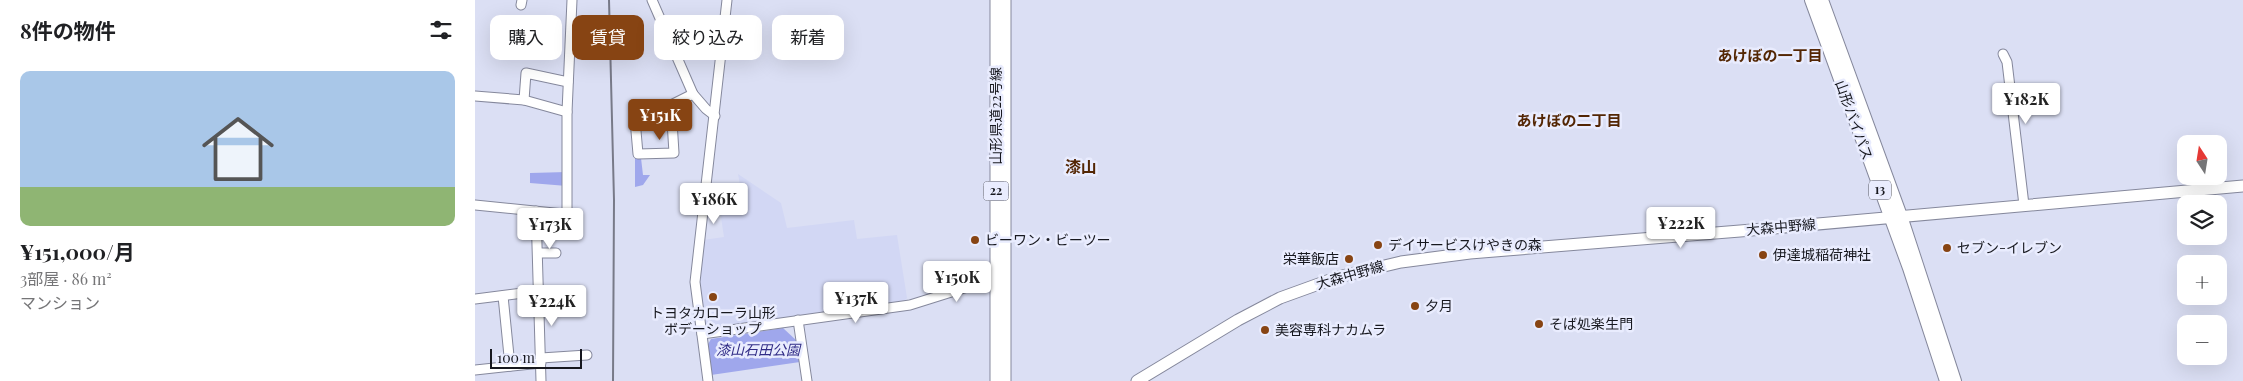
<!DOCTYPE html>
<html lang="ja">
<head>
<meta charset="utf-8">
<style>
  :root { --surface:#fff; --page:#f6f6f6; --text:#202124; --muted:#757577; --line:#e0e0e0; --accent:#874413 }
  body { margin:0; font-family:"Playfair Display","Noto Sans JP",serif; background:var(--page); color:var(--text); height:100vh; display:flex; flex-direction:column; font-size:19px; white-space:nowrap }
  * { box-sizing:border-box; margin:0 }
  p { font-size:16px; color:var(--muted) }
  .icon { flex:none; width:28px; height:28px; fill:none; stroke:currentColor; stroke-width:2; stroke-linecap:round; stroke-linejoin:round }
  .map { position:relative; flex:1; overflow:hidden }
  .drawer { display:flex; flex-direction:column; background:var(--surface); width:475px }
  .drawer>* { flex:none }
  .banner { position:absolute; left:15px; top:15px; width:475px; height:45px; display:flex; gap:10px }
  .needle { width:32px; rotate:348deg }
  .fabs { position:absolute; left:1702px; top:135px; display:grid; gap:10px }
  .fabs a { display:grid; place-items:center; width:50px; height:50px; border-radius:10px; background:var(--surface); box-shadow:0 5px 20px #0002; font-size:25px }
  .scale { position:absolute; left:15px; bottom:12px; width:92px; box-sizing:border-box; padding-left:5px; border:2px solid #17181f; border-top:0; font-size:14px; line-height:18px; white-space:nowrap; color:#17181f; -webkit-text-stroke:4px #e9ecfe; paint-order:stroke }
  .price { position:absolute; translate:-50% -42px; padding:0 11px; border-radius:5px; background:#fff; color:#222; font-size:16px; line-height:32px; filter:drop-shadow(0 1px 2px #0008) }
  .price::after { content:''; position:absolute; left:50%; top:30px; width:15px; height:11px; margin-left:-8px; background:inherit; clip-path:polygon(0 0,100% 0,50% 100%) }
  .price.selected { background:var(--accent); color:#fff }
  ul { padding:0; list-style:none }
  li { display:grid; align-content:center; gap:10px; height:265px; padding:0 20px }
  li+li { border-top:1px solid var(--line) }
  li span { display:grid; place-items:center; height:155px; border-radius:10px; color:#555 }
  li>.icon { margin-inline-start:auto }
  span .icon { width:90px; height:90px; fill:#fffc; stroke-width:1 }
  li b { font-size:21px }
  h2 { display:flex; justify-content:space-between; align-items:center; height:60px; padding:0 20px; font-size:21px }
  .pill { padding:0 18px; border-radius:10px; background:var(--surface); box-shadow:0 5px 20px #0002; font-size:18px; line-height:45px }
  .pill.selected { background:var(--accent); color:#fff }
  main { display:flex; flex:1; min-height:0 }
  .map>svg:first-child { display:block }
</style>
</head>
<body>
<main>
<section class="drawer">
<h2>8件の物件<svg class="icon" aria-label="filters" viewBox="0 0 24 24"><path d="M4 7h16M4 17h16"/><circle cx="9" cy="7" r="2"/><circle cx="15" cy="17" r="2"/></svg></h2>
<ul>
<li><span style="background:linear-gradient(#a9c7e8 75%,#8fb573 0)"><svg class="icon" aria-label="home" viewBox="0 0 24 24"><path d="M3 11l9-7 9 7M6 9v11h12V9"/></svg></span><div><b>¥151,000/月</b><p>3部屋 · 86 m²</p><p>マンション</p></div></li>
</ul>
</section>
<div class="map">
<svg width="1768" height="381" viewBox="0 0 1768 381">
  <rect width="100%" height="100%" fill="#dbdff4"/>
  <polygon fill="#d2d7f4" points="263,174 306,203 312,228 379,220 382,239 422,235 432,298 428,303 229,331 222,282 228,240 249,237 244,204 268,201"/>
  <g fill="#9fa7ec">
    <polygon points="160,157 166,158 168,175 175,175 168,185 160,187"/>
    <polygon points="92,172 92,186 55,183 55,173"/>
    <polygon points="308,328 322,341 325,362 236,375 232,346 236,339"/>
  </g>
  <g fill="none" stroke-linecap="round" stroke-linejoin="round">
    <g stroke="#85889c" stroke-width="11">
      <g id="minor">
        <polyline points="177,0 218,94 231,109 240,116"/>
        <polyline points="46,5 47,0"/>
        <polyline points="1528,54 1532,62 1549,205"/>
        <polyline points="0,96 49,100 92,112"/>
        <polyline points="49,100 51,73 93,82"/>
        <polyline points="196,105 159,108 163,154 199,153 196,105 218,94"/>
        <polyline points="0,205 89,214 92,211 92,112 97,0"/>
        <polyline points="61,211 66,381"/>
        <polyline points="63,253 81,253"/>
        <polyline points="28,296 35,366"/>
        <polyline points="0,299 64,291"/>
        <polyline points="323,320 332,381"/>
        <polyline points="227,334 435,305 521,278"/>
        <polyline points="66,358 112,355"/>
        <polyline points="0,370 66,363"/>
        <polyline points="233,381 220,282 252,0"/>
      </g>
    </g>
    <g stroke="#85889c" stroke-width="13">
      <g id="major">
        <polyline points="521,0 521,381"/>
        <polyline points="530,0 530,381"/>
        <polyline points="662,381 763,320 805,298 863,277 926,262 995,253 1265,231 1768,186"/>
      </g>
    </g>
    <g stroke="#85889c" stroke-width="14">
      <g id="highway">
        <polyline points="1336,0 1434,268 1471,381"/>
        <polyline points="1347,0 1426,216 1480,381"/>
      </g>
    </g>
    <use href="#minor" stroke="#fff" stroke-width="9"/>
    <use href="#major" stroke="#fff" stroke-width="11"/>
    <use href="#highway" stroke="#fff" stroke-width="12"/>
    <polyline stroke="#787a88" stroke-width="2" points="134,0 139,200 138,381"/>
  </g>
  <g fill="#874413" stroke="#e9ecfe" stroke-width="2">
    <circle cx="500" cy="240" r="5"/>
    <circle cx="903" cy="245" r="5"/>
    <circle cx="1472" cy="248" r="5"/>
    <circle cx="1288" cy="255" r="5"/>
    <circle cx="874" cy="259" r="5"/>
    <circle cx="238" cy="297" r="5"/>
    <circle cx="940" cy="306" r="5"/>
    <circle cx="1064" cy="324" r="5"/>
    <circle cx="790" cy="330" r="5"/>
  </g>
  <g text-anchor="middle" stroke-width="5" stroke-linejoin="round" paint-order="stroke">
    <g fill="#e9ecfe" stroke="#565862" stroke-width="1">
      <rect x="1394" y="180.5" width="22" height="19" rx="4"/>
      <rect x="508.5" y="181.5" width="25" height="19" rx="4"/>
    </g>
    <g font-size="12" font-weight="bold" fill="#17181f">
      <text x="1405" y="194">13</text>
      <text x="521" y="195">22</text>
    </g>
    <g font-size="14" fill="#17181f" stroke="#e9ecfe">
      <text transform="translate(521 116) rotate(-90)" y="5">山形県道22号線</text>
      <text transform="translate(1379 120) rotate(70)" y="5">山形バイパス</text>
      <text transform="translate(1306 227) rotate(-5)" y="5">大森中野線</text>
      <text transform="translate(875 275) rotate(-16)" y="5">大森中野線</text>
    </g>
    <g font-size="14" fill="#17181f" stroke="#e9ecfe" text-anchor="start">
      <text x="510" y="245">ビーワン・ビーツー</text>
      <text x="913" y="250">デイサービスけやきの森</text>
      <text x="1482" y="253">セブン-イレブン</text>
      <text x="1298" y="260">伊達城稲荷神社</text>
      <text x="864" y="264" text-anchor="end">栄華飯店</text>
      <text x="950" y="311">夕月</text>
      <text x="238" y="318" text-anchor="middle">トヨタカローラ山形<tspan x="238" dy="16">ボデーショップ</tspan></text>
      <text x="1074" y="329">そば処楽生門</text>
      <text x="800" y="335">美容専科ナカムラ</text>
    </g>
    <g font-size="14" font-style="italic" fill="#312c86" stroke="#e9ecfe">
      <text x="283" y="355">漆山石田公園</text>
    </g>
    <g font-size="15" font-weight="bold" fill="#532604" stroke="#e9ecfe">
      <text x="1295" y="61">あけぼの一丁目</text>
      <text x="1094" y="126">あけぼの二丁目</text>
    </g>
    <g font-size="16" font-weight="bold" fill="#532604" stroke="#e9ecfe">
      <text x="606" y="173">漆山</text>
    </g>
  </g>
</svg>
<div class="fabs">
<a><svg class="needle" viewBox="-14 -14 28 28"><path d="M0-13l5 13h-10z" fill="#e53935"/><path d="M0 13l5-13h-10z" fill="#757577"/></svg></a>
<a><svg class="icon" aria-label="layers" viewBox="0 0 24 24"><path d="M12 4l9 5-9 5-9-5zM3 14l9 5 9-5"/></svg></a>
<a>+</a>
<a>−</a>
</div>
<div class="scale">100 m</div>
<b class="price" style="left:1551px;top:125px">¥182K</b>
<b class="price selected" style="left:185px;top:141px">¥151K</b>
<b class="price" style="left:239px;top:225px">¥186K</b>
<b class="price" style="left:1206px;top:249px">¥222K</b>
<b class="price" style="left:75px;top:250px">¥173K</b>
<b class="price" style="left:482px;top:303px">¥150K</b>
<b class="price" style="left:381px;top:324px">¥137K</b>
<b class="price" style="left:77px;top:327px">¥224K</b>
<div class="banner">
<a class="pill">購入</a>
<a class="pill selected">賃貸</a>
<a class="pill">絞り込み</a>
<a class="pill">新着</a>
</div>
</div>
</main>
</body>
</html>
